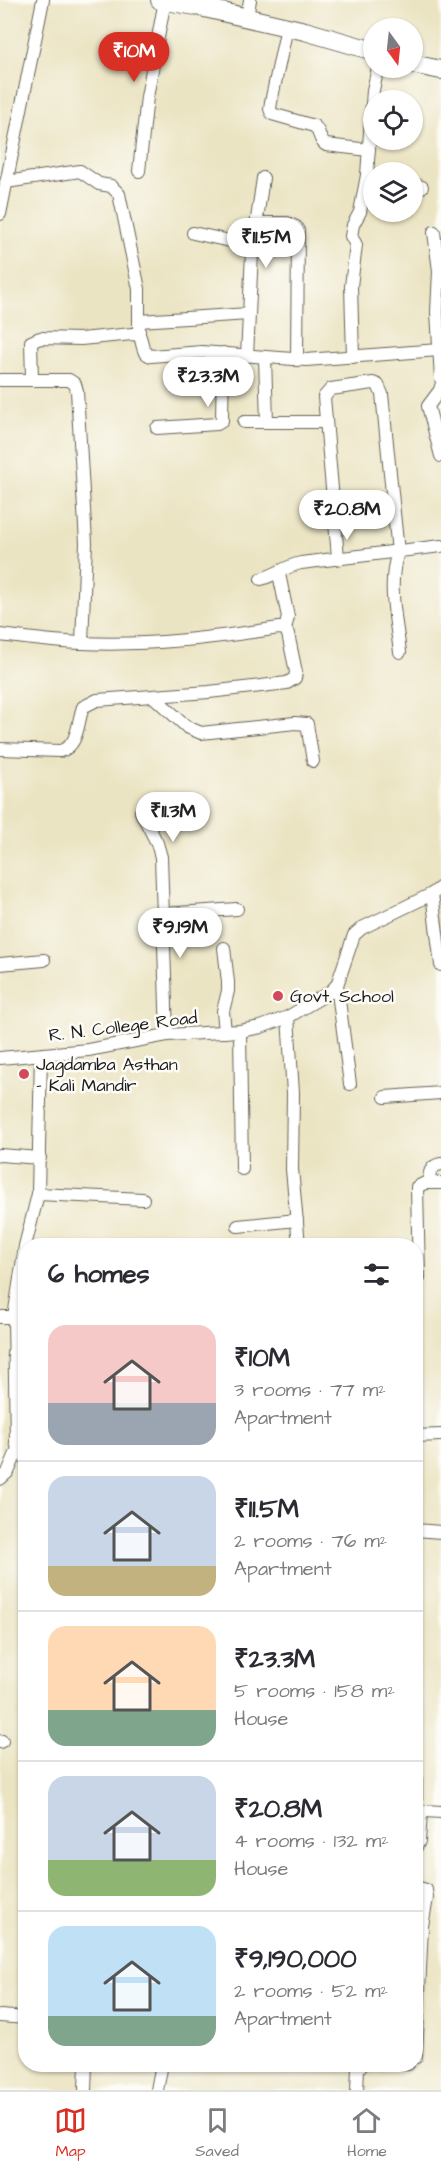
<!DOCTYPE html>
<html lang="en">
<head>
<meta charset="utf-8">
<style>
  :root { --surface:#fff; --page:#f7f7f7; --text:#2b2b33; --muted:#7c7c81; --line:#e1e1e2; --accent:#d93025 }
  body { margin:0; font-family:"Architects Daughter",sans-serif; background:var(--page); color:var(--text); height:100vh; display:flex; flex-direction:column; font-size:22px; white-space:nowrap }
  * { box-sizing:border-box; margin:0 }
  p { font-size:20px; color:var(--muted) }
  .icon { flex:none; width:33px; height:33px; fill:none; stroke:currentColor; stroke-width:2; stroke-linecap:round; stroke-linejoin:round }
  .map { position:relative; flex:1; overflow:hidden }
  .panel { position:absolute; left:18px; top:1238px; width:405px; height:834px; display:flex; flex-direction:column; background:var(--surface); border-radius:24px; box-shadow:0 2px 4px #0004 }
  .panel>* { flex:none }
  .needle { width:39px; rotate:165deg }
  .controls { position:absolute; left:363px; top:18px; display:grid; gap:12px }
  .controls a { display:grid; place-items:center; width:60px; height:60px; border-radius:50%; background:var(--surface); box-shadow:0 2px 4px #0004; font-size:30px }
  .price { position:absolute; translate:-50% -51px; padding:0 14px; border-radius:21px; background:#fff; color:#222; font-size:20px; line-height:39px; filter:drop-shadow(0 2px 3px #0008) }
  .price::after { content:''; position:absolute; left:50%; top:36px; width:18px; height:14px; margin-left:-9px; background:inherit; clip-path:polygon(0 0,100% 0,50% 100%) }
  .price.current { background:var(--accent); color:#fff }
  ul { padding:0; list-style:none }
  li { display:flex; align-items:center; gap:18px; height:150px; padding:0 30px }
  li+li { border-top:2px solid var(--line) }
  li span { display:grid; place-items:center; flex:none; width:168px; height:120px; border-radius:18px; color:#555 }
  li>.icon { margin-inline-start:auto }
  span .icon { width:72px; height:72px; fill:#fffc; stroke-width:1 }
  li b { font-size:26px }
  h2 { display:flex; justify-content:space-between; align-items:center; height:72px; padding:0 30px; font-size:26px }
  .tab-bar { display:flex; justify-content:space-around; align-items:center; height:84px; border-top:2px solid var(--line); background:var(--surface); font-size:16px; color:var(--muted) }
  .tab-bar a { display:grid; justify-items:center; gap:3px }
  .tab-bar .current { color:var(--accent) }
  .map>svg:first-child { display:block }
</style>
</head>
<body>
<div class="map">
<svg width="441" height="2090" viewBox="0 0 441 2090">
  <rect width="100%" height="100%" fill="#fdfcf7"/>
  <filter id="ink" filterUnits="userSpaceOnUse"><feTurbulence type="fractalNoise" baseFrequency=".0167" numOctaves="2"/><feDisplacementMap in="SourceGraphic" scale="12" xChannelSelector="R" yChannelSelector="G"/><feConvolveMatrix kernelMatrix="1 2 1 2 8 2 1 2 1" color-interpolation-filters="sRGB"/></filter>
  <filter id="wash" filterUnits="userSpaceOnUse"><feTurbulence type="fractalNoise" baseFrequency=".008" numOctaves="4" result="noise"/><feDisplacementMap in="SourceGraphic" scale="24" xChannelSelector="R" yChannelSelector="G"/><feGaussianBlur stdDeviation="1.35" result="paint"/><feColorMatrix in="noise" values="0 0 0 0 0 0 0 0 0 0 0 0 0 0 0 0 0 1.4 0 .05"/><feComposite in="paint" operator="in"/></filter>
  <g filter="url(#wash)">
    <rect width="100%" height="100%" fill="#ebe4c3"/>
  </g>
  <g filter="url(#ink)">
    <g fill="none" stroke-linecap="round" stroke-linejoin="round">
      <g stroke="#646256" stroke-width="14">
        <g id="street">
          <polyline points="247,17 250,0"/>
          <path d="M287,27L271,102L270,109L272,114L314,126C321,131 318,140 326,145L369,150"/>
          <polyline points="139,171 147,97 165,0"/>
          <polyline points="6,182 80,171 99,184 111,186 119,194 139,289 139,335"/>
          <polyline points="412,184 422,187"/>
          <polyline points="0,214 43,0"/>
          <polyline points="256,223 287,223 296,227 298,231 297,360"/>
          <polyline points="434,232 439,271 437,312 441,379"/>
          <polyline points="193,233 253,246"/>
          <polyline points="139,321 249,314"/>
          <polyline points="247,356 252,253 263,178"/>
          <polyline points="353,357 351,286 356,245 351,236 353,225 360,212 367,175 373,90 378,68"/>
          <polyline points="265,358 267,422"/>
          <path d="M32,379L31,342L40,338L81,339L132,334L139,335C144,343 140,352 151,356L202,352L306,360L439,350"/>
          <polyline points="0,380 69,380 75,384 77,391 86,543 82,643"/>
          <polyline points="441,386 440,390 428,406 441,456"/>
          <polyline points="244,422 325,422"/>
          <polyline points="157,428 217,424 222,421 223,353"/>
          <path d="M338,557L324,397L331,389L373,383L378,385L382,394L398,552C387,584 396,619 400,652"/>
          <polyline points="279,574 288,617 285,629"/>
          <path d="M261,579C276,575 286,566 301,563L441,546"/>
          <path d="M0,635C27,638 55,642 82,643C148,646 215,638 279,628L285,629L288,634L296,672L295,678L287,683L209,692L97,700L83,707C77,723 79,746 60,751L0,749"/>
          <polyline points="154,697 187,727 201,733 295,723 307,724 313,761"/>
          <polyline points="141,812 157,843 161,857 167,1035"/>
          <polyline points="432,894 441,965"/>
          <polyline points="163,914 237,909"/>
          <polyline points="224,948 228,982 228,991 223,1011 225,1032"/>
          <polyline points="0,964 44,960"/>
          <polyline points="337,985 350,1084"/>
          <polyline points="288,1017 293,1093 292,1169 299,1245"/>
          <polyline points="240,1031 242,1169"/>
          <polyline points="0,1058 88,1050 167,1035 240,1031 261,1027 288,1017 330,992 337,985 354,935 362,928 432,894 441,887"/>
          <polyline points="385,1097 441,1093"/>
          <polyline points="0,1155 40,1158"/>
          <path d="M429,1183C429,1173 430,1166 441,1164"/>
          <polyline points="38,1194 143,1199"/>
          <polyline points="238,1226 297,1220"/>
          <polyline points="419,1278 417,1187 425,1183 441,1183"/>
          <polyline points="0,1317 14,1317"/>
          <polyline points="13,1353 26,1353"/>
          <polyline points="416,1436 441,1435"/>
          <polyline points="26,1459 18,1449 16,1441 14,1317 25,1246 38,1194 41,1055"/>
          <polyline points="0,1479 8,1472 18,1449"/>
          <polyline points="416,1530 441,1532"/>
          <polyline points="0,1742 2,1741"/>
          <polyline points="416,1780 416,1810 420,1818"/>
          <polyline points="416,1847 419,1841 421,1814 426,1811 441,1812"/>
          <polyline points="416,1887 426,1890 427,1898 422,1926 416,2057"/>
          <polyline points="0,2016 26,2018"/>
          <polyline points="383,2064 408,2064"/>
          <polyline points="85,2090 86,2064"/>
          <polyline points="157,2090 162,2064"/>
          <polyline points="357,2090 358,2068 364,2064"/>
        </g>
      </g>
      <g stroke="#646256" stroke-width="20">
        <g id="secondary">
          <polyline points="160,0 196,6 305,31 374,51"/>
          <polyline points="412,64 441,70"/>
        </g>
      </g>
      <use href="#street" stroke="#fff" stroke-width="12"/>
      <use href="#secondary" stroke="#fff" stroke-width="18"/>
    </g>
  </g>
  <g fill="#d1495b" stroke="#fdfcf7" stroke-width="2">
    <circle cx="278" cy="996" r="6"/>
    <circle cx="24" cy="1074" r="6"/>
  </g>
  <g text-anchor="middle" stroke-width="5" stroke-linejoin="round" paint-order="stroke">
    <g font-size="18" fill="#1c1c1c" stroke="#fdfcf7" text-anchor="start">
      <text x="290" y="1002">Govt. School</text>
      <text x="36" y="1070">Jagdamba Asthan<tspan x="36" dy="21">- Kali Mandir</tspan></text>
    </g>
    <g font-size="18" fill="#1c1c1c" stroke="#fdfcf7">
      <text transform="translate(123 1026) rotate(-7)" y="6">R. N. College Road</text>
    </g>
  </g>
</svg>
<div class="controls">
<a><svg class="needle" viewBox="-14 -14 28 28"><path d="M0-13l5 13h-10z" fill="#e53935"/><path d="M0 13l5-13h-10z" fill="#7c7c81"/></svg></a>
<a><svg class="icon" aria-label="locate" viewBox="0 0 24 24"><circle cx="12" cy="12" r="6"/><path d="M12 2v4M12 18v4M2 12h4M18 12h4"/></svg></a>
<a><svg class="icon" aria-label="layers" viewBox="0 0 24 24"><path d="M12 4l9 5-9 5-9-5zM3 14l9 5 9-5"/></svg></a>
</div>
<b class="price current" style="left:134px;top:83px">₹10M</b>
<b class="price" style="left:266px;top:269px">₹11.5M</b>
<b class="price" style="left:208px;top:408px">₹23.3M</b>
<b class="price" style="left:347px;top:541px">₹20.8M</b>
<b class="price" style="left:173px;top:843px">₹11.3M</b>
<b class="price" style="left:180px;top:959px">₹9.19M</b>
<section class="panel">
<h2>6 homes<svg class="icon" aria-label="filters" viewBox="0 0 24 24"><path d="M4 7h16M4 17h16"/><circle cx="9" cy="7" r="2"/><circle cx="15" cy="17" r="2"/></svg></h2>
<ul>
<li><span style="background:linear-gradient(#f6c9c9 65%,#9aa5b1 0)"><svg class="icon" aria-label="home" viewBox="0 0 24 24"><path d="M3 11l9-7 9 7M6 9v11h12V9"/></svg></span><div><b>₹10M</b><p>3 rooms · 77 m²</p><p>Apartment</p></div></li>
<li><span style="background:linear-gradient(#c9d6e8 75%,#c2b280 0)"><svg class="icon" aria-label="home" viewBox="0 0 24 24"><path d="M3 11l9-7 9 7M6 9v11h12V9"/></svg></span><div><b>₹11.5M</b><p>2 rooms · 76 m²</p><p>Apartment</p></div></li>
<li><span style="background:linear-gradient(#ffd9b3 70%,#7fa58c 0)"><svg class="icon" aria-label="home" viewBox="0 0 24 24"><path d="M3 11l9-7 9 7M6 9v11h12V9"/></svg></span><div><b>₹23.3M</b><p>5 rooms · 158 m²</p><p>House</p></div></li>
<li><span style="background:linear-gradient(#c9d6e8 70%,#8fb573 0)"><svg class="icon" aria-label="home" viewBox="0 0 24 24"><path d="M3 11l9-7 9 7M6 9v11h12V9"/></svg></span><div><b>₹20.8M</b><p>4 rooms · 132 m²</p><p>House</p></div></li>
<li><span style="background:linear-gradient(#bfe0f5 75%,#7fa58c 0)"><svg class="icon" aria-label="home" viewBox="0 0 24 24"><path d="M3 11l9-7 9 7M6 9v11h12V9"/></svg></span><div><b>₹9,190,000</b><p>2 rooms · 52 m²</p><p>Apartment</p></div></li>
</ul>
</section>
</div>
<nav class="tab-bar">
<a class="current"><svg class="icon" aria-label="map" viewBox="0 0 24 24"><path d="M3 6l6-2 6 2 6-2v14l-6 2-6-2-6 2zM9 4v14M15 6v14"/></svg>Map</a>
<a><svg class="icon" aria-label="saved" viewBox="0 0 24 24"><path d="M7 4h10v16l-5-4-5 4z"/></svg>Saved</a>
<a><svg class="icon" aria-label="home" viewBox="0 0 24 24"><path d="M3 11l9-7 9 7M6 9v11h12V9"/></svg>Home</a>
</nav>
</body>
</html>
